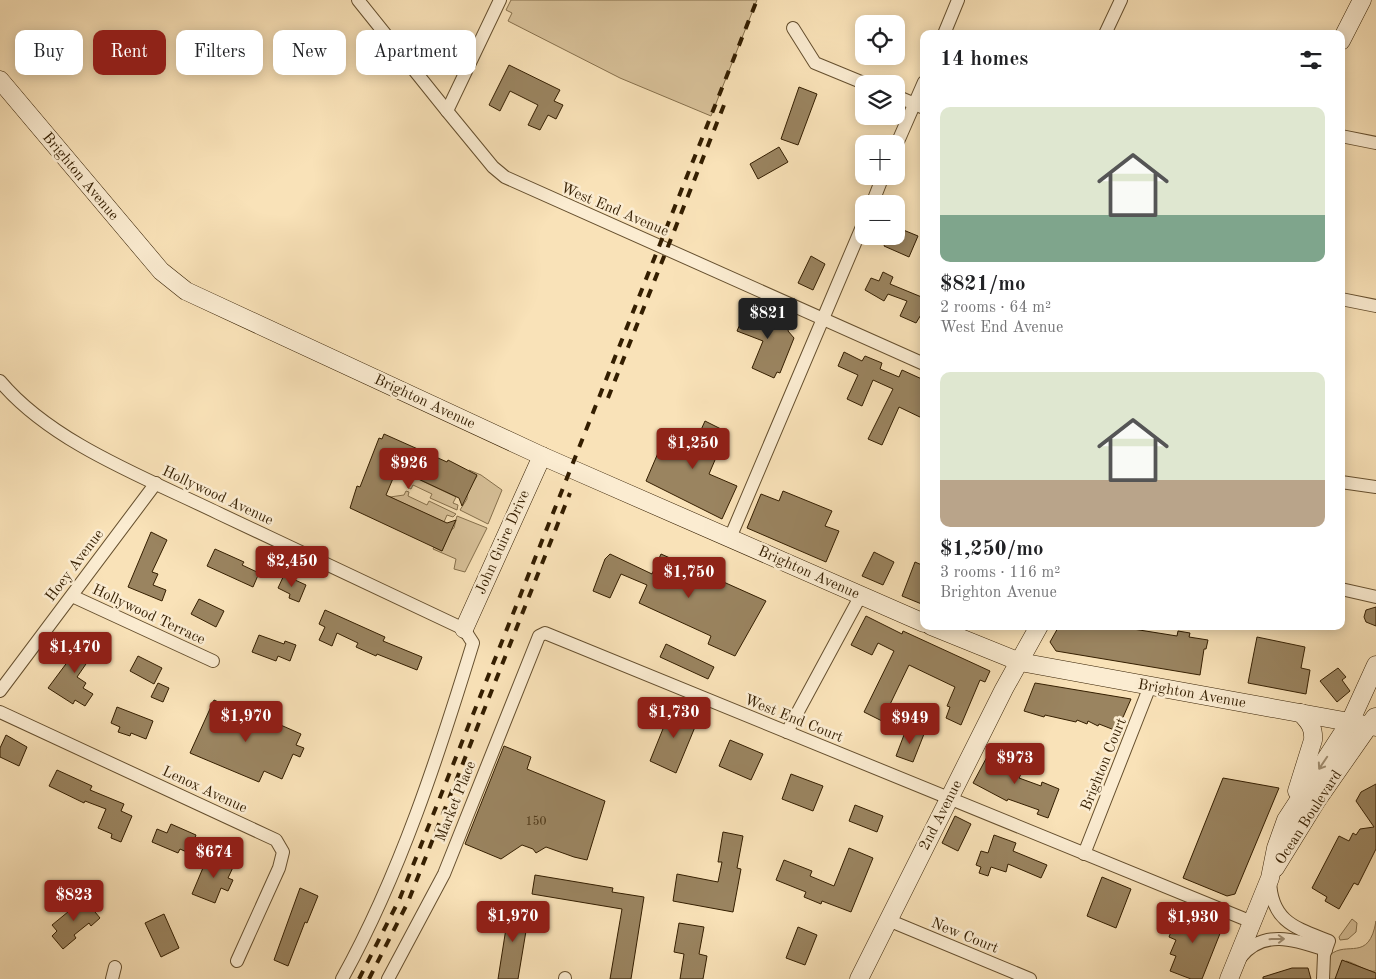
<!DOCTYPE html>
<html lang="en">
<head>
<meta charset="utf-8">
<style>
  :root { --surface:#fff; --page:#f6f6f6; --text:#202124; --muted:#757577; --accent:#8f2418 }
  body { margin:0; font-family:"Old Standard TT",serif; background:var(--page); color:var(--text); height:100vh; display:flex; flex-direction:column; font-size:19px; white-space:nowrap }
  * { box-sizing:border-box; margin:0 }
  p { font-size:16px; color:var(--muted) }
  .icon { flex:none; width:28px; height:28px; fill:none; stroke:currentColor; stroke-width:2; stroke-linecap:round; stroke-linejoin:round }
  .map { position:relative; flex:1; overflow:hidden }
  .drawer { position:absolute; left:920px; top:30px; width:425px; height:600px; display:flex; flex-direction:column; background:var(--surface); border-radius:10px; box-shadow:0 2px 12px #0003 }
  .drawer>* { flex:none }
  .banner { position:absolute; left:15px; top:30px; width:475px; height:45px; display:flex; gap:10px }
  .buttons { position:absolute; left:855px; top:15px; display:grid; gap:10px }
  .buttons a { display:grid; place-items:center; width:50px; height:50px; border-radius:10px; background:var(--surface); box-shadow:0 2px 12px #0003; font-size:25px }
  .price { position:absolute; translate:-50% -42px; padding:0 11px; border-radius:5px; background:var(--accent); color:#fff; font-size:16px; line-height:32px; filter:drop-shadow(0 1px 2px #0008) }
  .price::after { content:''; position:absolute; left:50%; top:30px; width:15px; height:11px; margin-left:-8px; background:inherit; clip-path:polygon(0 0,100% 0,50% 100%) }
  .price.selected { background:#222; color:#fff }
  ul { padding:0; list-style:none }
  li { display:grid; align-content:center; gap:10px; height:265px; padding:0 20px }
  li span { display:grid; place-items:center; height:155px; border-radius:10px; color:#555 }
  li>.icon { margin-inline-start:auto }
  span .icon { width:90px; height:90px; fill:#fffc; stroke-width:1 }
  li b { font-size:21px }
  h2 { display:flex; justify-content:space-between; align-items:center; height:60px; padding:0 20px; font-size:21px }
  .tag { padding:0 18px; border-radius:10px; background:var(--surface); box-shadow:0 2px 12px #0003; font-size:18px; line-height:45px }
  .tag.selected { background:var(--accent); color:#fff }
  .map>svg:first-child { display:block }
</style>
</head>
<body>
<div class="map">
<svg width="1376" height="979" viewBox="0 0 1376 979">
  <rect width="100%" height="100%" fill="#f9e2b8"/>
  <filter id="stains"><feTurbulence type="fractalNoise" baseFrequency=".004" numOctaves="4"/><feColorMatrix values="0 0 0 0 .2 0 0 0 0 .09 0 0 0 0 .02 0 0 0 .5 -.17"/></filter>
  <radialGradient id="worn" r=".72"><stop offset=".6" stop-color="#630" stop-opacity="0"/><stop offset="1" stop-color="#630" stop-opacity=".3"/></radialGradient>
  <g fill="#d8c199" stroke="#86704c">
    <polygon points="511,0 757,0 711,116 620,78 508,21 512,13 506,10"/>
    <polygon points="469,470 481,475 502,490 488,524 460,510 467,499 467,492 477,476 469,472"/>
    <polygon points="403,472 456,497 453,503 458,505 457,510 430,498 432,494 413,485 411,489 407,487 409,484"/>
    <polygon points="406,491 409,492 408,496 427,505 429,501 456,514 453,517 447,515 444,522 390,497 404,495"/>
    <polygon points="457,516 487,528 465,572 454,569 456,559 433,549 434,547 442,551 451,530 454,528"/>
    <polygon points="1352,919 1357,923 1356,932 1348,939 1340,940 1339,937"/>
    <path d="M1376,921V971C1367,973 1356,963 1346,961L1335,979H1328L1330,955C1347,940 1369,963 1376,921Z"/>
  </g>
  <g fill="#9a8460" stroke="#341e00">
    <polygon points="509,65 560,90 554,101 563,105 556,119 548,115 540,130 528,125 538,105 510,91 500,111 489,105"/>
    <polygon points="799,87 817,94 798,145 781,139"/>
    <polygon points="779,147 788,162 758,179 750,164"/>
    <polygon points="896,227 918,236 909,257 884,246 888,236 896,236"/>
    <polygon points="811,256 825,264 813,290 798,283"/>
    <polygon points="883,272 893,277 890,284 924,298 922,313 916,323 900,316 907,301 888,294 884,301 865,290 871,278 879,281"/>
    <polygon points="747,308 754,311 755,308 786,322 785,325 789,327 788,331 794,338 780,373 777,372 774,378 752,368 763,341 737,331"/>
    <polygon points="844,352 862,361 865,356 882,363 880,369 899,377 902,370 924,380 924,419 899,407 882,445 868,439 893,389 873,380 862,406 847,399 858,375 838,366"/>
    <polygon points="705,421 727,432 709,474 737,486 722,519 646,481 667,432 673,435 674,432 696,441"/>
    <polygon points="384,434 447,462 448,460 477,475 462,506 459,498 397,469 386,495 447,523 456,520 442,551 350,508 357,486 360,487 379,438 382,439"/>
    <polygon points="783,491 832,511 825,526 839,531 826,562 747,528 761,494 779,501"/>
    <polygon points="151,532 167,540 152,572 158,574 153,585 166,590 162,601 128,587"/>
    <polygon points="215,549 244,562 242,565 259,573 253,587 207,566"/>
    <polygon points="874,552 894,562 883,585 862,576"/>
    <polygon points="610,554 652,574 661,554 766,601 735,656 708,644 711,636 639,603 647,585 621,574 610,598 593,591 605,559"/>
    <polygon points="915,562 924,566 924,605 902,596"/>
    <polygon points="284,575 306,585 299,602 289,598 290,594 278,588"/>
    <polygon points="199,599 224,611 216,627 191,614"/>
    <polygon points="1376,607 1376,626 1366,622 1364,617 1366,610"/>
    <polygon points="325,610 385,637 383,641 422,657 417,670 377,654 376,656 356,647 358,643 337,633 332,646 319,640 325,627 319,624"/>
    <polygon points="866,616 902,634 903,631 990,671 985,682 980,680 961,725 946,718 950,707 947,706 955,687 909,665 882,721 864,712 894,651 878,643 872,655 851,645"/>
    <polygon points="1059,626 1134,626 1133,629 1177,636 1178,631 1190,633 1189,637 1208,640 1206,649 1204,649 1200,675 1056,651 1050,642"/>
    <polygon points="89,633 99,639 94,647 97,648 77,677 86,683 83,688 93,694 85,706 75,700 73,704 48,688"/>
    <polygon points="259,635 284,644 285,641 296,645 290,661 278,656 276,661 252,652"/>
    <polygon points="1257,637 1305,647 1301,668 1310,670 1306,694 1248,683"/>
    <polygon points="666,644 714,667 708,679 660,657"/>
    <polygon points="138,656 162,668 154,684 130,671"/>
    <polygon points="1338,668 1346,677 1342,680 1350,691 1337,702 1320,681"/>
    <polygon points="158,683 169,688 163,702 151,697"/>
    <polygon points="1035,683 1131,699 1117,731 1099,724 1098,726 1088,721 1087,724 1077,720 1076,722 1045,715 1044,717 1024,711"/>
    <polygon points="214,700 256,719 258,715 301,734 296,745 304,748 300,757 293,754 282,779 264,771 259,782 190,753"/>
    <polygon points="673,704 694,712 689,725 695,727 676,773 650,761"/>
    <polygon points="117,707 153,721 146,739 131,733 130,736 118,732 120,727 111,723"/>
    <polygon points="907,727 924,734 913,762 896,756"/>
    <polygon points="6,735 27,747 19,766 0,757 0,748"/>
    <polygon points="730,740 763,754 751,780 719,766"/>
    <polygon points="504,746 531,757 527,769 605,801 587,860 574,857 546,847 536,853 533,849 522,845 501,859 465,844"/>
    <polygon points="1011,753 1022,758 1016,769 1022,772 1019,778 1041,786 1042,782 1059,789 1048,818 1037,814 1039,810 1008,799 1007,801 973,783 988,755 1005,763"/>
    <polygon points="57,770 92,786 90,790 124,804 121,811 132,816 121,842 111,838 112,834 98,828 106,809 85,801 84,803 49,786"/>
    <polygon points="791,774 823,786 813,811 782,799"/>
    <polygon points="1223,778 1279,788 1237,889 1235,894 1227,896 1183,878"/>
    <polygon points="1376,784 1376,849 1358,885 1354,883 1339,909 1325,901 1327,897 1312,888 1339,836 1349,841 1353,833 1356,835 1360,829 1374,827 1356,801 1361,792"/>
    <polygon points="855,805 883,816 877,832 849,821"/>
    <polygon points="955,816 971,824 958,851 942,843"/>
    <polygon points="171,824 196,835 189,853 180,849 178,853 152,842 157,829 167,833"/>
    <polygon points="723,832 743,836 737,868 741,869 733,912 673,901 677,874 718,882 722,862 718,862"/>
    <polygon points="994,835 1016,843 1013,851 1047,865 1041,878 1008,864 1006,872 991,867 988,876 979,873 981,867 976,865 981,851 988,853"/>
    <polygon points="849,848 873,858 851,912 822,901 821,904 804,897 806,892 776,880 784,860 812,871 810,876 834,886"/>
    <polygon points="217,855 235,863 228,878 233,880 228,891 221,888 215,903 192,894 205,863 212,866"/>
    <polygon points="535,875 613,888 612,892 644,897 631,979 610,979 622,909 532,894"/>
    <polygon points="1102,877 1131,889 1116,928 1087,916"/>
    <polygon points="300,888 318,896 307,923 305,922 288,966 274,960"/>
    <polygon points="81,895 100,918 91,926 89,923 74,935 76,938 63,949 52,936 57,931 52,925 74,907 71,903"/>
    <polygon points="510,903 526,906 522,930 526,931 518,979 498,979"/>
    <polygon points="1180,909 1223,926 1202,979 1191,979 1170,971 1176,956 1170,954 1176,940 1169,937"/>
    <polygon points="164,914 179,948 161,957 145,923"/>
    <polygon points="679,923 704,927 699,954 707,956 703,979 680,979 684,954 674,952"/>
    <polygon points="798,927 817,935 805,965 786,958"/>
    <polygon points="1342,960 1376,973 1376,979 1335,979"/>
    <polygon points="1292,968 1308,968 1311,979 1263,979 1263,977"/>
  </g>
  <g fill="none" stroke-linecap="round" stroke-linejoin="round">
    <g stroke="#654f2e" stroke-width="14">
      <g id="street">
        <polyline points="358,0 447,111 493,167 505,177 924,364"/>
        <polyline points="793,28 815,63 866,84"/>
        <polyline points="944,34 958,0"/>
        <polyline points="1105,34 1121,0"/>
        <polyline points="896,96 924,108"/>
        <polyline points="447,111 500,0"/>
        <polyline points="1341,136 1376,143"/>
        <polyline points="896,146 924,82"/>
        <polyline points="872,204 883,176"/>
        <polyline points="1341,299 1376,306"/>
        <path d="M0,381C52,443 146,478 218,513C300,551 382,590 464,629L473,643C438,757 400,874 342,979"/>
        <polyline points="1341,482 1376,487"/>
        <polyline points="730,538 864,222"/>
        <polyline points="1341,589 1376,597"/>
        <polyline points="72,596 213,661"/>
        <polyline points="0,691 156,483"/>
        <polyline points="0,712 276,840 283,852 279,868 237,961"/>
        <polyline points="787,732 861,595"/>
        <polyline points="1084,854 1150,686"/>
        <path d="M1270,880C1271,922 1296,928 1329,941L1324,955L1323,979"/>
        <polyline points="888,920 1030,979"/>
        <path d="M1240,958C1263,928 1296,940 1326,950"/>
        <polyline points="112,979 115,967"/>
        <polyline points="388,979 444,874 539,636 545,633 1252,922"/>
        <polyline points="565,979 565,978"/>
      </g>
    </g>
    <g stroke="#341e00" stroke-width="19">
      <g id="secondary">
        <polyline points="1341,41 1362,0"/>
        <polyline points="0,80 161,271 186,291 542,456 924,623"/>
        <polyline points="931,626 1020,662 1376,727"/>
        <polyline points="464,629 542,456"/>
        <path d="M1297,791L1313,740C1314,727 1309,722 1301,713"/>
        <polyline points="1275,868 1317,800 1375,717"/>
        <polyline points="859,979 1004,689 1039,626"/>
        <polyline points="1229,979 1270,878 1276,848 1286,820 1350,722 1376,665"/>
      </g>
    </g>
    <use href="#street" stroke="#fbecd1" stroke-width="12"/>
    <use href="#secondary" stroke="#fbecd1" stroke-width="18"/>
    <g stroke="#341e00" stroke-width="4" stroke-dasharray="9 9" stroke-linecap="butt">
      <polyline points="608,398 724,105"/>
      <polyline points="359,979 400,898 757,0"/>
      <polyline points="369,979 408,902 570,493"/>
    </g>
  </g>
  <defs><path id="oneway-shaft" d="M-6 0H5M1.5-3L5.5 0L1.5 3" fill="none" stroke-width="1.6" stroke-linecap="round" stroke-linejoin="round" transform="scale(1.25)"/></defs>
  <g stroke="#a18f73">
    <use href="#oneway-shaft" transform="translate(1323 763) rotate(124)"/>
    <use href="#oneway-shaft" transform="translate(1277 939) rotate(-1)"/>
  </g>
  <g text-anchor="middle" stroke-width="5" stroke-linejoin="round" paint-order="stroke">
    <g font-size="12" fill="#4e3818">
      <text x="536" y="825">150</text>
    </g>
    <g font-size="15" fill="#341e00" stroke="#fbecd1">
      <text transform="translate(81 176) rotate(50)" y="5">Brighton Avenue</text>
      <text transform="translate(615 209) rotate(23)" y="5">West End Avenue</text>
      <text transform="translate(425 401) rotate(25)" y="5">Brighton Avenue</text>
      <text transform="translate(218 495) rotate(25)" y="5">Hollywood Avenue</text>
      <text transform="translate(502 542) rotate(-66)" y="5">John Guire Drive</text>
      <text transform="translate(74 565) rotate(-53)" y="5">Hoey Avenue</text>
      <text transform="translate(809 572) rotate(24)" y="5">Brighton Avenue</text>
      <text transform="translate(149 614) rotate(25)" y="5">Hollywood Terrace</text>
      <text transform="translate(1192 693) rotate(10)" y="5">Brighton Avenue</text>
      <text transform="translate(794 718) rotate(22)" y="5">West End Court</text>
      <text transform="translate(1103 764) rotate(-68)" y="5">Brighton Court</text>
      <text transform="translate(205 789) rotate(25)" y="5">Lenox Avenue</text>
      <text transform="translate(455 801) rotate(-68)" y="5">Market Place</text>
      <text transform="translate(940 815) rotate(-63)" y="5">2nd Avenue</text>
      <text transform="translate(1308 817) rotate(-57)" y="5">Ocean Boulevard</text>
      <text transform="translate(965 935) rotate(22)" y="5">New Court</text>
    </g>
  </g>
  <rect width="100%" height="100%" filter="url(#stains)"/>
  <rect width="100%" height="100%" fill="url(#worn)"/>
</svg>
<div class="buttons">
<a><svg class="icon" aria-label="locate" viewBox="0 0 24 24"><circle cx="12" cy="12" r="6"/><path d="M12 2v4M12 18v4M2 12h4M18 12h4"/></svg></a>
<a><svg class="icon" aria-label="layers" viewBox="0 0 24 24"><path d="M12 4l9 5-9 5-9-5zM3 14l9 5 9-5"/></svg></a>
<a>+</a>
<a>−</a>
</div>
<b class="price selected" style="left:768px;top:340px">$821</b>
<b class="price" style="left:693px;top:470px">$1,250</b>
<b class="price" style="left:409px;top:490px">$926</b>
<b class="price" style="left:292px;top:588px">$2,450</b>
<b class="price" style="left:689px;top:599px">$1,750</b>
<b class="price" style="left:75px;top:674px">$1,470</b>
<b class="price" style="left:674px;top:739px">$1,730</b>
<b class="price" style="left:246px;top:743px">$1,970</b>
<b class="price" style="left:910px;top:745px">$949</b>
<b class="price" style="left:1015px;top:785px">$973</b>
<b class="price" style="left:214px;top:879px">$674</b>
<b class="price" style="left:74px;top:922px">$823</b>
<b class="price" style="left:513px;top:943px">$1,970</b>
<b class="price" style="left:1193px;top:944px">$1,930</b>
<div class="banner">
<a class="tag">Buy</a>
<a class="tag selected">Rent</a>
<a class="tag">Filters</a>
<a class="tag">New</a>
<a class="tag">Apartment</a>
</div>
<section class="drawer">
<h2>14 homes<svg class="icon" aria-label="filters" viewBox="0 0 24 24"><path d="M4 7h16M4 17h16"/><circle cx="9" cy="7" r="2"/><circle cx="15" cy="17" r="2"/></svg></h2>
<ul>
<li><span style="background:linear-gradient(#dfe7d0 70%,#7fa58c 0)"><svg class="icon" aria-label="home" viewBox="0 0 24 24"><path d="M3 11l9-7 9 7M6 9v11h12V9"/></svg></span><div><b>$821/mo</b><p>2 rooms · 64 m²</p><p>West End Avenue</p></div></li>
<li><span style="background:linear-gradient(#dfe7d0 70%,#b9a48a 0)"><svg class="icon" aria-label="home" viewBox="0 0 24 24"><path d="M3 11l9-7 9 7M6 9v11h12V9"/></svg></span><div><b>$1,250/mo</b><p>3 rooms · 116 m²</p><p>Brighton Avenue</p></div></li>
</ul>
</section>
</div>
</body>
</html>
